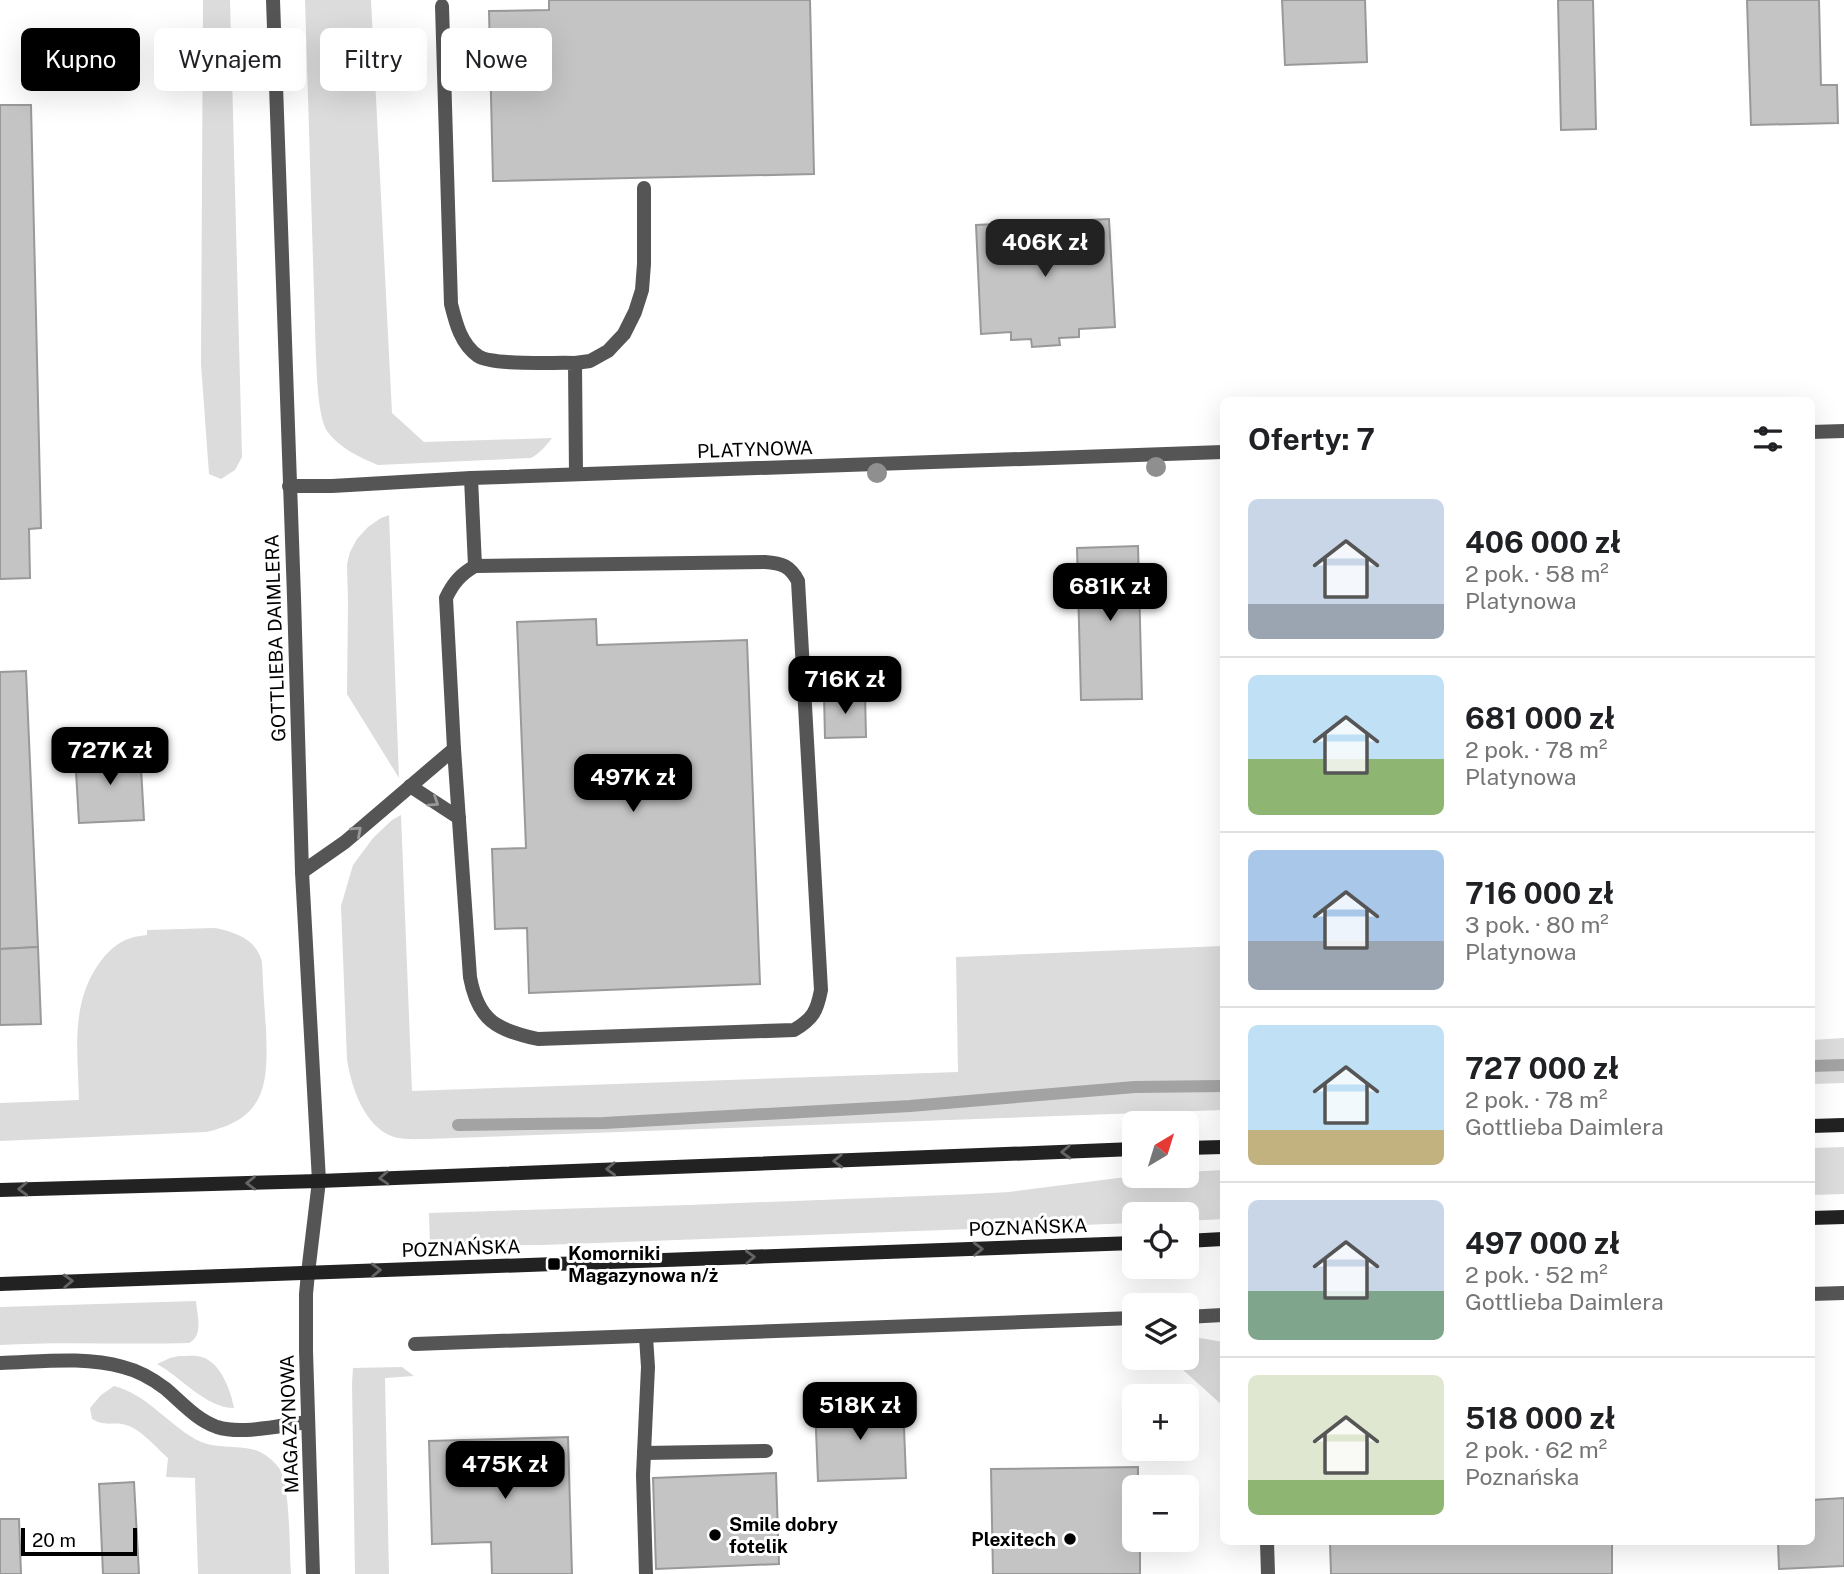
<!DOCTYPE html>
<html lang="pl">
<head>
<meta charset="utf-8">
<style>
  :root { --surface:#fff; --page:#f6f6f6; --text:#202124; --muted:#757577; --line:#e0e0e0; --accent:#000 }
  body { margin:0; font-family:"Public Sans",sans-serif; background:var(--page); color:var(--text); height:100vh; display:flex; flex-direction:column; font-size:26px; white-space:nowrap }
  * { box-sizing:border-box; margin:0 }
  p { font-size:23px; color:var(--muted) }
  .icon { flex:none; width:38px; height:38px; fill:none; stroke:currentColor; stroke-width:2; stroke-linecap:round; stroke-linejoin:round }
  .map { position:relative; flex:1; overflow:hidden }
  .side { position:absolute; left:1220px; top:397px; width:595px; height:1148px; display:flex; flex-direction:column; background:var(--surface); border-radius:10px; box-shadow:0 7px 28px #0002 }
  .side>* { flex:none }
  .guide { position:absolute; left:21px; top:28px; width:665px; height:63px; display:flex; gap:14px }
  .needle { width:46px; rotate:38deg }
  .fabs { position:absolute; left:1122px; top:1111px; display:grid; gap:14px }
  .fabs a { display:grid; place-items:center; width:77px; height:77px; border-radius:10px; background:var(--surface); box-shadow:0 7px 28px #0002; font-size:35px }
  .scale { position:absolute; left:21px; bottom:18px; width:116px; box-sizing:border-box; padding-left:7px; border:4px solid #000; border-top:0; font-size:19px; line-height:24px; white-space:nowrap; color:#000; -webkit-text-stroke:5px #fff; paint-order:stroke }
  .price { position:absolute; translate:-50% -60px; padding:0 16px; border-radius:14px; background:var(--accent); color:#fff; font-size:23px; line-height:46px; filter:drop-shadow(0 2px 4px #0008) }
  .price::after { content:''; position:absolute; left:50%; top:42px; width:21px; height:16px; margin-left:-10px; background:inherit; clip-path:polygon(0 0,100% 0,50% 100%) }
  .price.on { background:#222; color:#fff }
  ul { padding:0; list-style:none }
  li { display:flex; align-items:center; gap:21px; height:175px; padding:0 28px }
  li+li { border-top:2px solid var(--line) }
  li span { display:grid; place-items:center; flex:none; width:196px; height:140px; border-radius:10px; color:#555 }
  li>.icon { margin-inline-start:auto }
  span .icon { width:84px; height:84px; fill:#fffc; stroke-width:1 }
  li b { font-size:30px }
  h2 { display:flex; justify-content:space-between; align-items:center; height:84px; padding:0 28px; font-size:30px }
  .chip { padding:0 24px; border-radius:10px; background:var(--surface); box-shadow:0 7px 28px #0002; font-size:24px; line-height:63px }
  .chip.on { background:var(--accent); color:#fff }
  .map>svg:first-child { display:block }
</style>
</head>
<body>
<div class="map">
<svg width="1844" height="1574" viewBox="0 0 1844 1574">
  <rect width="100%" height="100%" fill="#fff"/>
  <g fill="#dcdcdc">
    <polygon points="203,0 230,0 242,457 235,470 221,479 209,474 201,364"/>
    <path d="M305,0H371L392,413L424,442L552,438C546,446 540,453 531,458L378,465C359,457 339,448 327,431C318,417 317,376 316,358Z"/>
    <polygon points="389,515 399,778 347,694 348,603 347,564 350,552 357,539 368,527 381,518"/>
    <path d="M401,815L412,1091L958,1072L956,957L1223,946V1110L427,1139C416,1139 404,1140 394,1137C364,1127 351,1086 347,1059L341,906L353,865L373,838L392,820Z"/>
    <path d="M215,928C236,932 257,940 262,962C263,984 264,1006 266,1028C268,1082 268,1118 206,1132L0,1141V1103L79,1100C78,1053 70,1006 98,965C106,953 117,942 131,938C136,936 142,936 147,935V930Z"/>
    <polygon points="1844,1038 1844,1083 1811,1084 1811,1040"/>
    <polygon points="1844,1147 1844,1194 1811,1195 1811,1148"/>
    <polygon points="1223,1170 1223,1219 1187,1221 1186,1214 1134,1214 1134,1223 543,1245 430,1246 429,1213 689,1205 974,1194 1009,1192 1134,1176 1186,1176 1187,1172"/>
    <path d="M196,1301C197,1315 204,1336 189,1343C126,1345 63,1341 0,1345V1307Z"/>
    <polygon points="1200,1338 1223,1342 1223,1406 1170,1358 1186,1358 1187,1339"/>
    <path d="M179,1356C186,1356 195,1355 202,1357C221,1363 231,1391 234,1408C206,1408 181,1377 157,1364L170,1358Z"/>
    <polygon points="402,1367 414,1376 385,1378 389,1574 355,1574 352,1384 353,1368"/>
    <path d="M114,1386C146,1394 167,1423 195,1439C214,1450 237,1444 258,1451C265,1454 274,1461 279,1468C291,1487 289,1549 291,1574H198L195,1478L166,1477L168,1458C158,1449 142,1431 129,1426C114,1420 107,1428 92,1419L90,1408L101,1395Z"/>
  </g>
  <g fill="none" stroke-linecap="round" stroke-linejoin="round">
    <g stroke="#a3a3a3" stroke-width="12">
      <polyline points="1811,1066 1844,1065"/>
      <polyline points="458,1125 604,1123 910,1106 1135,1087 1223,1086"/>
    </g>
  </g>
  <g fill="#c4c4c4" stroke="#999" stroke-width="2">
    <polygon points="549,0 810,0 814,174 493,181 489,11 549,10"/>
    <polygon points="1282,0 1365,0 1367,62 1285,65"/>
    <polygon points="1558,0 1593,0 1596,129 1561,130"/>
    <polygon points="1747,0 1819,0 1821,85 1837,85 1838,123 1751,125"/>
    <polygon points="0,105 31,105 41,528 29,529 30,578 0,579"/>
    <polygon points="1109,219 1115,327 1079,329 1079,337 1059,338 1060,345 1032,347 1031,339 1011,340 1011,332 981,334 976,225"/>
    <polygon points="1138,546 1142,699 1081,700 1077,548"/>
    <polygon points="596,619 597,645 747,640 760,984 529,993 527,928 495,929 492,849 526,848 517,622"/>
    <polygon points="26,671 38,947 0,949 0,672"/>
    <polygon points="865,693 866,737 825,738 824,694"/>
    <polygon points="140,751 144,820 79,823 75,754"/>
    <polygon points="38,947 41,1024 0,1025 0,949"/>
    <polygon points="903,1402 906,1478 818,1481 815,1405"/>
    <polygon points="568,1437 572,1574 492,1574 491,1542 432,1544 429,1441"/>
    <polygon points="1138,1467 1138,1488 1134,1488 1134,1540 1140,1540 1140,1574 993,1574 991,1469"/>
    <polygon points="776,1473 779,1564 656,1569 653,1478"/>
    <polygon points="134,1482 139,1574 103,1574 99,1484"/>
    <polygon points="1811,1497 1811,1500 1844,1498 1844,1566 1779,1569 1778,1542 1811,1542"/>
    <polygon points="0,1519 19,1519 21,1574 0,1574"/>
    <polygon points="1330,1542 1612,1542 1612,1574 1331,1574"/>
  </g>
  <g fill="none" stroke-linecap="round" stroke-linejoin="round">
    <g stroke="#555" stroke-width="14">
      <path d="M442,6L451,304C456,324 461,344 478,356C493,366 555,362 575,363L576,474"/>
      <polyline points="575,363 590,361 608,351 624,334 635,312 642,290 644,264 644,188"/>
      <path d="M471,478L475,566C461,574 453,583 446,598L454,749L470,977C478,1021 497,1030 538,1039L794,1030C813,1019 817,1011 821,990L798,581C790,566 782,563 765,562L475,566"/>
      <polyline points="410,786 459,818"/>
      <polyline points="302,872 345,842 454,749"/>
      <polyline points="646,1337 648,1367 644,1453 766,1451"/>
      <polyline points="644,1453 643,1475 646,1574"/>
    </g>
    <g stroke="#555" stroke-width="14">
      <polyline points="1811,432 1844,431"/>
      <polyline points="289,486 332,486 471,478 1223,452"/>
      <polyline points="308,1273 306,1294 306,1351 313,1574"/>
      <polyline points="1811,1294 1844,1293"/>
      <polyline points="1186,1317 1223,1315"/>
      <polyline points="415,1344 1134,1318"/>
      <path d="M0,1363C40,1362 84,1356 123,1367C139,1371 153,1379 166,1389C182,1403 197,1420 217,1427C242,1435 283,1425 308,1422"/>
      <polyline points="1267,1542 1268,1574"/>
    </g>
    <polyline stroke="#555" stroke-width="14" points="273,0 294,597 302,872 319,1181 308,1273"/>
    <g stroke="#222" stroke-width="14">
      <polyline points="1811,1126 1844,1125"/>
      <polyline points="1186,1148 1223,1147"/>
      <polyline points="0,1190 319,1181 1134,1149"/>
      <polyline points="1811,1218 1844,1217"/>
      <polyline points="1186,1241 1223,1239"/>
      <polyline points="0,1284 1134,1243"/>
    </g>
  </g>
  <g fill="#8f8f8f">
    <circle cx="1156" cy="467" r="10"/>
    <circle cx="877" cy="473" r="10"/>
  </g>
  <defs><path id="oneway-chevron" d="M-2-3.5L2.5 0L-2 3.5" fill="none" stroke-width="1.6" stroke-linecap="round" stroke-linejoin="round" transform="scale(1.75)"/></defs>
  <g stroke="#999">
    <use href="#oneway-chevron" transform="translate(434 802) rotate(34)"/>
    <use href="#oneway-chevron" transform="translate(357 831) rotate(-42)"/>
  </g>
  <g stroke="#646464">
    <use href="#oneway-chevron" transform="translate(1066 1152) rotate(178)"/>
    <use href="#oneway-chevron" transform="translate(838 1161) rotate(178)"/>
    <use href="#oneway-chevron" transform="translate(611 1169) rotate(178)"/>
    <use href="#oneway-chevron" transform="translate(384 1178) rotate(177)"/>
    <use href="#oneway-chevron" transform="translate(251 1183) rotate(179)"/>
    <use href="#oneway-chevron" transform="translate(23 1189) rotate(178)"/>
    <use href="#oneway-chevron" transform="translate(978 1249) rotate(-2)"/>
    <use href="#oneway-chevron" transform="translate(750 1257) rotate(-2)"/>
    <use href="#oneway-chevron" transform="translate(376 1270) rotate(-2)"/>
    <use href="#oneway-chevron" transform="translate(68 1281) rotate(-2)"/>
  </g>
  <g fill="#000" stroke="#fff" stroke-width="2.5">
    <rect x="547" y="1257" width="14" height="14" rx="3.5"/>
    <circle cx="715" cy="1535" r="7"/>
    <circle cx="1070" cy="1539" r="7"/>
  </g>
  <g text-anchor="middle" stroke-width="6" stroke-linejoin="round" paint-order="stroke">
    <g font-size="19" fill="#000" stroke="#fff">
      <text transform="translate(755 449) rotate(-2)" y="7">PLATYNOWA</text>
      <text transform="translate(275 638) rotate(-92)" y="7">GOTTLIEBA DAIMLERA</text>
      <text transform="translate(1028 1227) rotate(-2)" y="7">POZNAŃSKA</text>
      <text transform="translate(461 1248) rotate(-2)" y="7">POZNAŃSKA</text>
      <text transform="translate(289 1424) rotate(-92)" y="7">MAGAZYNOWA</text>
    </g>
    <g font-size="19" font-weight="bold" fill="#000" stroke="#fff" text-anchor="start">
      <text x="568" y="1260">Komorniki<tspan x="568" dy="22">Magazynowa n/ż</tspan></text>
      <text x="729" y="1531">Smile dobry<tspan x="729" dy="22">fotelik</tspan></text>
      <text x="1056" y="1546" text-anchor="end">Plexitech</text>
    </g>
  </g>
</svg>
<div class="fabs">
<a><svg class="needle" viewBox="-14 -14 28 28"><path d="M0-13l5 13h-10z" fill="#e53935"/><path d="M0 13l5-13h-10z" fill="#757577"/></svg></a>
<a><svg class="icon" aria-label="locate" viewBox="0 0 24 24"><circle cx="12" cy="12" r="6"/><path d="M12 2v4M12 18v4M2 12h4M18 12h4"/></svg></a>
<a><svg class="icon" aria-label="layers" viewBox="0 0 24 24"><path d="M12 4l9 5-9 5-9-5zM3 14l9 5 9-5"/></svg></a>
<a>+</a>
<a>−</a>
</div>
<div class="scale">20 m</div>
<b class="price on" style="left:1045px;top:279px">406K zł</b>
<b class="price" style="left:1110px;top:623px">681K zł</b>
<b class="price" style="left:845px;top:716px">716K zł</b>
<b class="price" style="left:110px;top:787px">727K zł</b>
<b class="price" style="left:633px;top:814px">497K zł</b>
<b class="price" style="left:860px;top:1442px">518K zł</b>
<b class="price" style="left:505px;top:1501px">475K zł</b>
<div class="guide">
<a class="chip on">Kupno</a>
<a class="chip">Wynajem</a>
<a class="chip">Filtry</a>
<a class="chip">Nowe</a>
</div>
<section class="side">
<h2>Oferty: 7<svg class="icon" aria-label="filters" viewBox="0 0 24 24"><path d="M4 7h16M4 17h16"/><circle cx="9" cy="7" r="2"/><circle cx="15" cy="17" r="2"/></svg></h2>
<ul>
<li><span style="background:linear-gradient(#c9d6e8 75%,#9aa5b1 0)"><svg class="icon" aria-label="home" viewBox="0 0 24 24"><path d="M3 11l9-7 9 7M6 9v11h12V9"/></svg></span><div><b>406 000 zł</b><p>2 pok. · 58 m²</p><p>Platynowa</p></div></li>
<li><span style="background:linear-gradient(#bfe0f5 60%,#8fb573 0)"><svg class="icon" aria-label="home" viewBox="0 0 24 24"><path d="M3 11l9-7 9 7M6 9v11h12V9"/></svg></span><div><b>681 000 zł</b><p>2 pok. · 78 m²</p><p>Platynowa</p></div></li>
<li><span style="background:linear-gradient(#a9c7e8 65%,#9aa5b1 0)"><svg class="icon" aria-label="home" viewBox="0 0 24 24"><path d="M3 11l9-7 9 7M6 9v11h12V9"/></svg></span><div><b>716 000 zł</b><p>3 pok. · 80 m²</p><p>Platynowa</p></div></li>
<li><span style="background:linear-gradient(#bfe0f5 75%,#c2b280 0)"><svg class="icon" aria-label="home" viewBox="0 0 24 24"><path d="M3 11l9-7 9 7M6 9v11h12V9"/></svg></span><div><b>727 000 zł</b><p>2 pok. · 78 m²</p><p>Gottlieba Daimlera</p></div></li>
<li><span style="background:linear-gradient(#c9d6e8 65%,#7fa58c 0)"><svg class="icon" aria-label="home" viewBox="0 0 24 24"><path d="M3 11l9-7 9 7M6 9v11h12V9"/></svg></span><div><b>497 000 zł</b><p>2 pok. · 52 m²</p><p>Gottlieba Daimlera</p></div></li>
<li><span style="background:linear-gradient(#dfe7d0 75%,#8fb573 0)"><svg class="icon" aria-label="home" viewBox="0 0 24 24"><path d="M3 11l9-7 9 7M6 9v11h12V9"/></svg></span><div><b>518 000 zł</b><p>2 pok. · 62 m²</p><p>Poznańska</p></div></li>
</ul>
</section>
</div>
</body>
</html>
